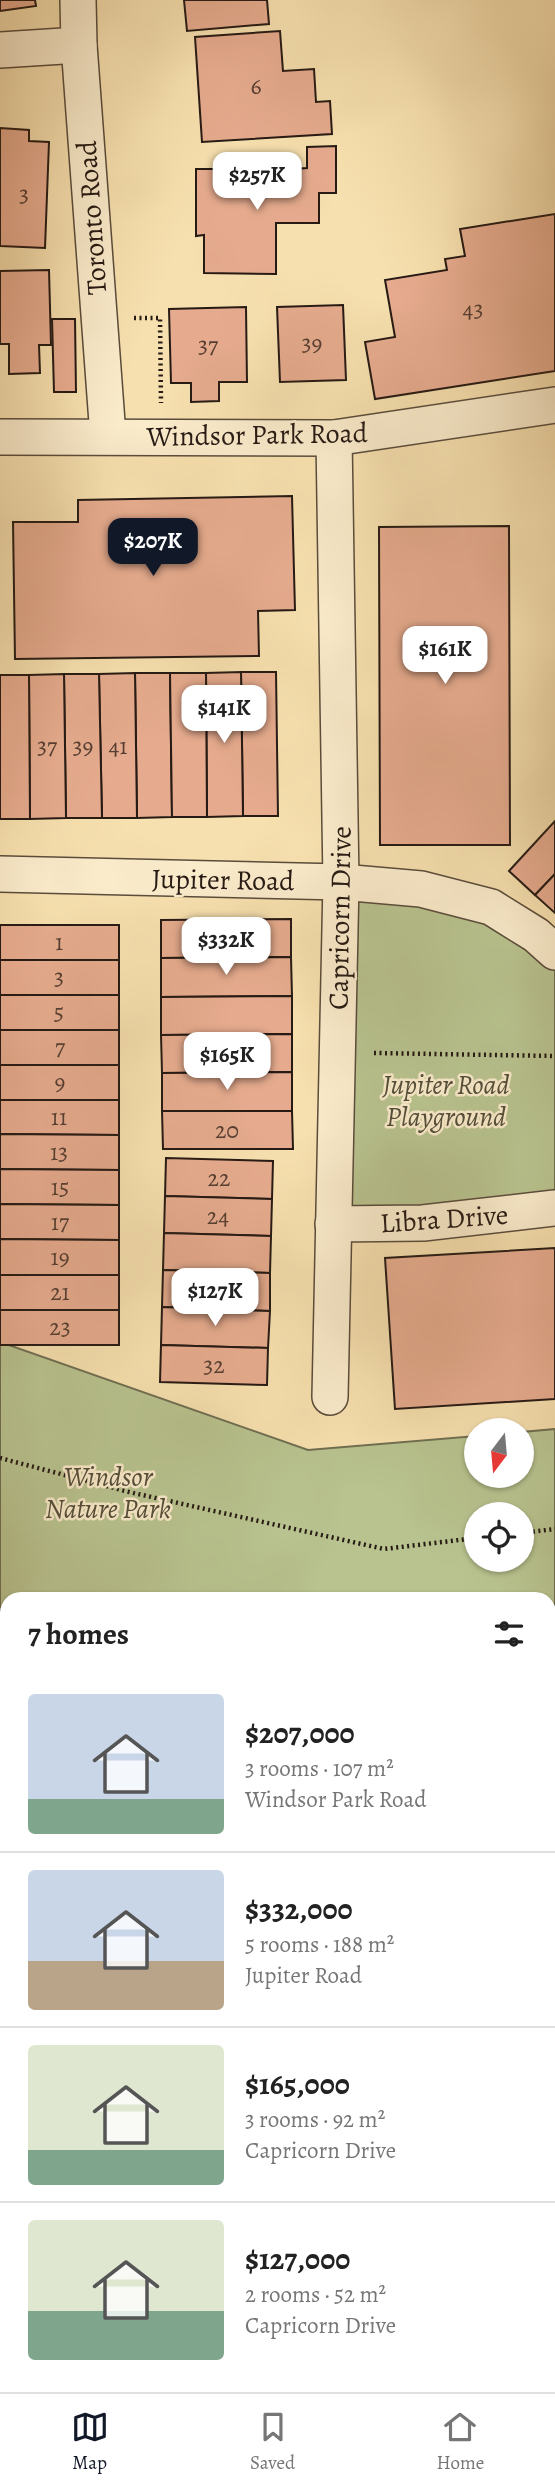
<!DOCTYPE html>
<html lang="en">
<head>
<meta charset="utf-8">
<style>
  :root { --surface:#fff; --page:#f2f2f2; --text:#222; --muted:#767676; --line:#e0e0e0; --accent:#111827 }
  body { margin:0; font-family:Alegreya,serif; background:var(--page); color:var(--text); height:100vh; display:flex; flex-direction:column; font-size:26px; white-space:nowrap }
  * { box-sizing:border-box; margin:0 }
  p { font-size:23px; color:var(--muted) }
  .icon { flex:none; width:38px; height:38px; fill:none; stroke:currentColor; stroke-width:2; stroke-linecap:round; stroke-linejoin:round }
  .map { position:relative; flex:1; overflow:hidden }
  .drawer { position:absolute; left:0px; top:1592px; width:556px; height:800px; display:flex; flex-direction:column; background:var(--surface); border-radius:21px 21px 0 0; box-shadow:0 2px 5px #0004 }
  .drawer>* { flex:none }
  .needle { width:46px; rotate:196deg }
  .tools { position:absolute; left:464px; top:1418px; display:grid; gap:14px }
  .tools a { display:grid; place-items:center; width:70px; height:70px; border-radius:50%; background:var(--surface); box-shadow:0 2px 5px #0004; font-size:35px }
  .price { position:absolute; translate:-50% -60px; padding:0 16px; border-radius:14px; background:#fff; color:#222; font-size:23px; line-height:46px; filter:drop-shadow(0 2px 4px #0008) }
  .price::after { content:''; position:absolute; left:50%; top:42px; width:21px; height:16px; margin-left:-10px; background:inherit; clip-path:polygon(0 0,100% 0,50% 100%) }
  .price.on { background:var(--accent); color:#fff }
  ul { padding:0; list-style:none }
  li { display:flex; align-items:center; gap:21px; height:175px; padding:0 28px }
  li+li { border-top:2px solid var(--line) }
  li span { display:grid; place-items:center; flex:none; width:196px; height:140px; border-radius:7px; color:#555 }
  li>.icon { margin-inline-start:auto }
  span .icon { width:84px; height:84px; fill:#fffc; stroke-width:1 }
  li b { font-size:30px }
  h2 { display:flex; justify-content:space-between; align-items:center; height:84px; padding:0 28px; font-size:30px }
  .tab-bar { display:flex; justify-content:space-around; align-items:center; height:98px; border-top:2px solid var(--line); background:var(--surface); font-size:19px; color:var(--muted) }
  .tab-bar a { display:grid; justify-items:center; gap:4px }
  .tab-bar .on { color:var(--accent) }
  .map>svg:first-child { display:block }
</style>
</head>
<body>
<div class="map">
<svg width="555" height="2392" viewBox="0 0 555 2392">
  <rect width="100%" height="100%" fill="#f7e0af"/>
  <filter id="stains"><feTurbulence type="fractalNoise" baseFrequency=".00286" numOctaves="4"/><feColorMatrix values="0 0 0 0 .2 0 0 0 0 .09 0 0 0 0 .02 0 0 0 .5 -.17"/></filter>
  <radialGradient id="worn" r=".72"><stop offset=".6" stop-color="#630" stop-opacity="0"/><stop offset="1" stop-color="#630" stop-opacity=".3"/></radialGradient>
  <g fill="#b8c38f" stroke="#6f6e52" stroke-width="2" fill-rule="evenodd">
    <polygon points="341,882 491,907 555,952 555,1208 333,1224"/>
    <path d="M0,1342L308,1450L476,1436V1475H522V1432L555,1429V2392H0ZM476,1514H522V1559H476ZM7,1600H550V2385H7Z"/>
  </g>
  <g fill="#e6ab8e" stroke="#261a14" stroke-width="2">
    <polygon points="0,0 35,0 36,6 0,11"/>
    <polygon points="184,0 267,0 269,24 187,31"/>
    <polygon points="280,31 283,71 314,69 316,102 330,101 332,134 202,142 195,37"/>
    <polygon points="0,128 29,130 29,141 49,142 45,248 0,246"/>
    <polygon points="336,146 336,193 319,193 319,223 276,223 276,274 204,273 204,235 196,236 196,169 248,169 248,184 294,184 294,169 307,168 307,147"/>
    <polygon points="555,214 555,371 375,399 365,342 395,337 385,280 447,270 445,259 465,256 460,229"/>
    <polygon points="49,270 51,345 39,345 40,373 9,374 9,344 0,344 0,271"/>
    <polygon points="343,305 346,380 280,382 277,307"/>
    <polygon points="246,307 247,382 219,382 219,401 191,402 191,383 171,383 169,309"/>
    <polygon points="52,319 75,319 76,392 54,392"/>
    <polygon points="292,496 295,610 258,611 259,656 15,659 13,522 78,522 78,500"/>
    <polygon points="509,526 510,845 380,845 379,527"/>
    <polygon points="241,672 276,672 278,816 243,816"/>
    <polygon points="241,672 243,816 207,817 206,673"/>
    <polygon points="135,673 170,673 172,817 137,818"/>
    <polygon points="135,673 137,818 102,818 99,674"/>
    <polygon points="170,673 206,673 207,817 172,817"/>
    <polygon points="64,674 99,674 102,818 66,818"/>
    <polygon points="64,674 66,818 30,819 29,675"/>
    <polygon points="0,675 29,675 30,819 0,819"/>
    <polygon points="555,821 555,874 535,895 509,871"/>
    <polygon points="555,874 555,913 535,895"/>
    <polygon points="291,919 291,957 161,958 161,920"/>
    <rect x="0" y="925" width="119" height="35"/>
    <polygon points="291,957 292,996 161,997 161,958"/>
    <rect x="0" y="960" width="119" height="35"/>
    <rect x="0" y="995" width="119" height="35"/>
    <polygon points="292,996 292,1034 161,1035 161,997"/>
    <rect x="0" y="1030" width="119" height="35"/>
    <polygon points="292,1034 292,1072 162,1073 161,1035"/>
    <rect x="0" y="1065" width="119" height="35"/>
    <polygon points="292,1072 292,1111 162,1111 162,1073"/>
    <polygon points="0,1100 119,1100 119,1135 0,1134"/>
    <polygon points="162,1111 292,1111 293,1149 163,1149"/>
    <polygon points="0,1134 119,1135 119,1170 0,1169"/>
    <polygon points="166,1158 273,1161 272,1199 165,1196"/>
    <polygon points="0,1169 119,1170 119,1205 0,1204"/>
    <polygon points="165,1196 272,1199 271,1236 164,1233"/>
    <polygon points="0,1204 119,1205 119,1240 0,1239"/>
    <polygon points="164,1233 271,1236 270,1273 163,1270"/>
    <polygon points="0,1239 119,1240 119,1275 0,1275"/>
    <polygon points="555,1248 555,1399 395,1409 385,1258"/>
    <polygon points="163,1270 270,1273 270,1311 162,1307"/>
    <rect x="0" y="1275" width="119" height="35"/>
    <polygon points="162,1307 270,1311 268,1348 161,1345"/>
    <rect x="0" y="1310" width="119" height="35"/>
    <polygon points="161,1345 268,1348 267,1385 160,1382"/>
  </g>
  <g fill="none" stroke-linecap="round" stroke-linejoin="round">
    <g stroke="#5a4c3b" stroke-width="38">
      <g id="minor">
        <polyline points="78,0 79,45 108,436"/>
        <polyline points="0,50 79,45"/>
        <polyline points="0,437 334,438 555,405"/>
        <polyline points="0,874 341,882 421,889 491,907 536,935 555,952"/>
        <polyline points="333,1224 423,1223 555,1208"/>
        <polyline points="330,1397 341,882 334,438"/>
      </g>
    </g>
    <g stroke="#261a14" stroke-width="4.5" stroke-dasharray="2 3.5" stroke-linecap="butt">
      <polyline points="134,318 160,318 161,403"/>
      <polyline points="374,1053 555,1056"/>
      <polyline points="0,1458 129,1492 384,1549 476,1538"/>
      <polyline points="522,1533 555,1529"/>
      <polyline points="0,1743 7,1745"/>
      <polyline points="550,1956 555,1957"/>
    </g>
    <use href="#minor" stroke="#faebcb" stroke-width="35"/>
  </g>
  <g text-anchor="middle" stroke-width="5" stroke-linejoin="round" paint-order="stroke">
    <g font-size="24" fill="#563e32">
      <text x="256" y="94">6</text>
      <text x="24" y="202">3</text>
      <text x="473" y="317">43</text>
      <text x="312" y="351">39</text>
      <text x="208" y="353">37</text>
      <text x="47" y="754">37</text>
      <text x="83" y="754">39</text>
      <text x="118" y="754">41</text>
      <text x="59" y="950">1</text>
      <text x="59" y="985">3</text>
      <text x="59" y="1020">5</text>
      <text x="60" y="1055">7</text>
      <text x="60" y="1090">9</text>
      <text x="59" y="1125">11</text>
      <text x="227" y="1138">20</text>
      <text x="59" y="1160">13</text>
      <text x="219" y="1186">22</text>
      <text x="60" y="1195">15</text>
      <text x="218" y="1224">24</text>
      <text x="60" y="1230">17</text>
      <text x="60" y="1265">19</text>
      <text x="60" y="1300">21</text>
      <text x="60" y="1335">23</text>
      <text x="214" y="1373">32</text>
    </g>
    <g font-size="28" fill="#261a14" stroke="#faebcb">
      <text transform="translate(91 218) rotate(-94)" y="10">Toronto Road</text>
      <text transform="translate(257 434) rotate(-1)" y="10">Windsor Park Road</text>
      <text transform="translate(223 879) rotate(1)" y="10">Jupiter Road</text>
      <text transform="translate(339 918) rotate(-89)" y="10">Capricorn Drive</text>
      <text transform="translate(444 1218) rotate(-4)" y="10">Libra Drive</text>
    </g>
    <g font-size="28" font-style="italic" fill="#524d39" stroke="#faebcb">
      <text x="446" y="1094">Jupiter Road<tspan x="446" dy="32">Playground</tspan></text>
      <text x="108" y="1486">Windsor<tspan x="108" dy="32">Nature Park</tspan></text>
    </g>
  </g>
  <rect width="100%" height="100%" filter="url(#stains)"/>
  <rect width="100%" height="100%" fill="url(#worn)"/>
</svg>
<div class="tools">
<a><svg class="needle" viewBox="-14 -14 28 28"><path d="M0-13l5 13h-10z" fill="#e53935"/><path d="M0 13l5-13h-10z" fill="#767676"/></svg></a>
<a><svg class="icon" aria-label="locate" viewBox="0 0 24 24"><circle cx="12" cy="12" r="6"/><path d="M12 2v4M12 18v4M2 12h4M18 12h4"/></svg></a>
</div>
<b class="price" style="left:257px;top:212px">$257K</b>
<b class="price on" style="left:153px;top:578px">$207K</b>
<b class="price" style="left:445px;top:686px">$161K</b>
<b class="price" style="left:224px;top:745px">$141K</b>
<b class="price" style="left:226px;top:977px">$332K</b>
<b class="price" style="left:227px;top:1092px">$165K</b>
<b class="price" style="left:215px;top:1328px">$127K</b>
<section class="drawer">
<h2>7 homes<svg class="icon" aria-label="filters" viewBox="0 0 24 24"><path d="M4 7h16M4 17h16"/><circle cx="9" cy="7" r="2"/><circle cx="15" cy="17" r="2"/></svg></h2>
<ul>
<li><span style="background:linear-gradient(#c9d6e8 75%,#7fa58c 0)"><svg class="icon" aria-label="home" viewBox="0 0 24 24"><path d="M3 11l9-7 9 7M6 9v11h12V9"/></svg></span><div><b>$207,000</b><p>3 rooms · 107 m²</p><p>Windsor Park Road</p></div></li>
<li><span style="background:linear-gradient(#c9d6e8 65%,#b9a48a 0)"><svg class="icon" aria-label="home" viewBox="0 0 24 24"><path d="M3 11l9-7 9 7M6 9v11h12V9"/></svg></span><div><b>$332,000</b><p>5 rooms · 188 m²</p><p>Jupiter Road</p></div></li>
<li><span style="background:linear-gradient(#dfe7d0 75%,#7fa58c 0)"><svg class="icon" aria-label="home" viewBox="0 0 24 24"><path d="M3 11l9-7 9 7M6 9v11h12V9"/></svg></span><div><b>$165,000</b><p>3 rooms · 92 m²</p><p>Capricorn Drive</p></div></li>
<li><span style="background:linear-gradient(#dfe7d0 65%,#7fa58c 0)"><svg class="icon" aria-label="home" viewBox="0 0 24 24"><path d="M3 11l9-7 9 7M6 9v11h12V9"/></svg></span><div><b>$127,000</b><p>2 rooms · 52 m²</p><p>Capricorn Drive</p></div></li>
</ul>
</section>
</div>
<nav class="tab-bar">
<a class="on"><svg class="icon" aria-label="map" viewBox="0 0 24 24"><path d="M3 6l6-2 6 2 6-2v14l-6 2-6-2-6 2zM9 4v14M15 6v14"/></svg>Map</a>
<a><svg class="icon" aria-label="saved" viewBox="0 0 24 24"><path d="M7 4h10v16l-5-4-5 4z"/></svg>Saved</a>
<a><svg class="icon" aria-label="home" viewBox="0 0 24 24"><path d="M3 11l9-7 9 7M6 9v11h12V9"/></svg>Home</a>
</nav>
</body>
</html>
